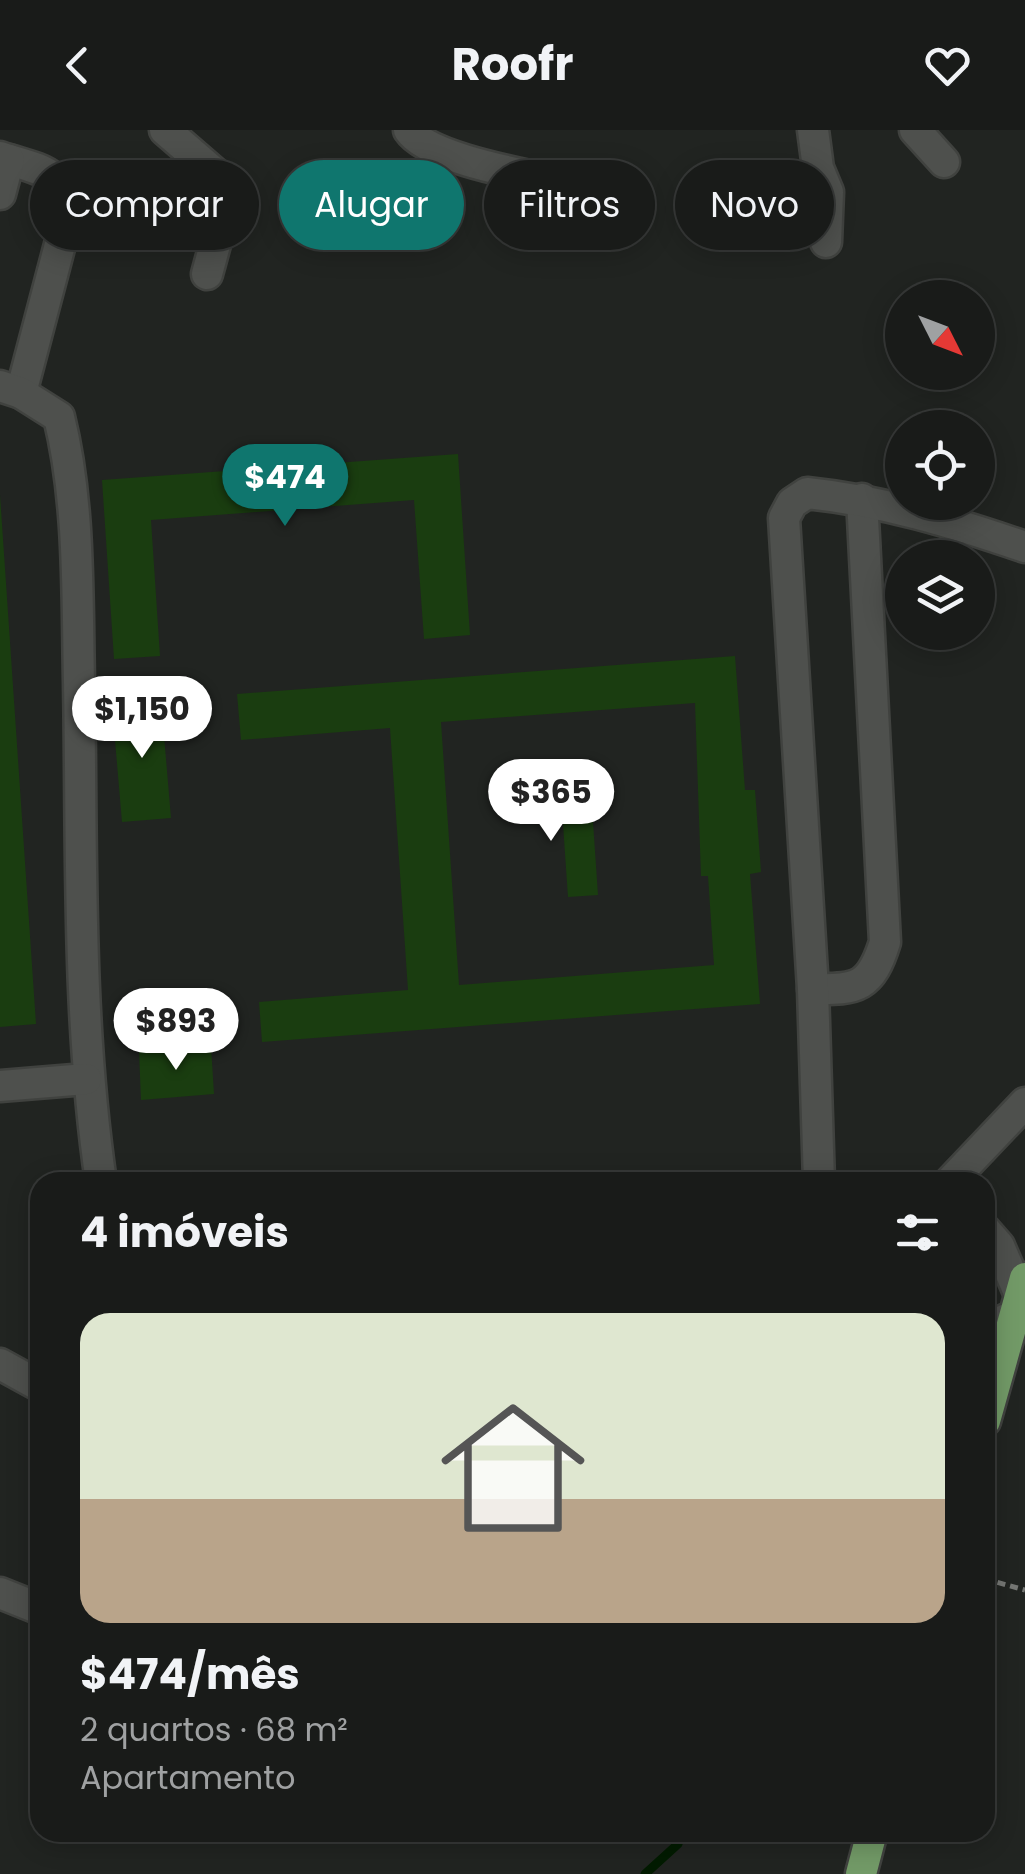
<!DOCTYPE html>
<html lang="pt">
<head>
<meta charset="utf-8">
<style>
  :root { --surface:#191b19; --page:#222422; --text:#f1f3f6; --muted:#9fa1a2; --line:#373938; --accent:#0f766e }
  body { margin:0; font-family:Poppins,sans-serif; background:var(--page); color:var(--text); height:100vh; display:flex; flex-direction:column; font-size:38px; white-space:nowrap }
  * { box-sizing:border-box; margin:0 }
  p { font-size:32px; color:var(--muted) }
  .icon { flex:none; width:55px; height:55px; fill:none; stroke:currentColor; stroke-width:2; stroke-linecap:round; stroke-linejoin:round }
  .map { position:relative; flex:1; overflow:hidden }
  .side { position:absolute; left:30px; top:1042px; width:965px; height:670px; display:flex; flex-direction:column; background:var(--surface); border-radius:30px; box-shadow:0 5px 25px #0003,0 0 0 2px var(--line) }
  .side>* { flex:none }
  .top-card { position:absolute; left:30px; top:30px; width:965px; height:90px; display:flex; gap:20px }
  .needle { width:65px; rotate:132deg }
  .fabs { position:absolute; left:885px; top:150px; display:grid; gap:20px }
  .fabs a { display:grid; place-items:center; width:110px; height:110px; border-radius:50%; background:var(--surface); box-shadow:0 5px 25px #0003,0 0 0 2px var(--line); font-size:50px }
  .price { position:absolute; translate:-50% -85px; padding:0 22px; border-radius:35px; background:#fff; color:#222; font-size:32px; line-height:65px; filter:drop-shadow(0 2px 5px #0008) }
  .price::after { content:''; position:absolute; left:50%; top:60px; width:30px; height:22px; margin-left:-15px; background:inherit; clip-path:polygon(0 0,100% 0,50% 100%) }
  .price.on { background:var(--accent); color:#fff }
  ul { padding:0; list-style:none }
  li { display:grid; align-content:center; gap:20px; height:530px; padding:0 50px }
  li span { display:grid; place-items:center; height:310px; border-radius:30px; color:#555 }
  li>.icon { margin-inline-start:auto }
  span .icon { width:180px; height:180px; fill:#fffc; stroke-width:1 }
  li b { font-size:42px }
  h2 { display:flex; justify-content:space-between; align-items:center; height:120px; padding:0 50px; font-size:42px }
  .pill { padding:0 35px; border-radius:45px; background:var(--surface); box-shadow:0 5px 25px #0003,0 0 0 2px var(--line); font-size:35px; line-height:90px }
  .pill.on { background:var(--accent); color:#fff }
  header { display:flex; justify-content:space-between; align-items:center; height:130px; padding:0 50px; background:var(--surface); font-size:45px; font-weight:700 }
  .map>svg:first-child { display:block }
</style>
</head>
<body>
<header><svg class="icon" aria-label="back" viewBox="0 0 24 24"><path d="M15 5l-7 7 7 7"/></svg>Roofr<svg class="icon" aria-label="heart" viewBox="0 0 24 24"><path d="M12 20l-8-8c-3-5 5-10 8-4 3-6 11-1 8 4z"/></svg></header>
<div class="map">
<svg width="1025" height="1744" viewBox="0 0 1025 1744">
  <rect width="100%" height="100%" fill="#212421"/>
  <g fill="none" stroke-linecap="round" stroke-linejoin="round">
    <polyline stroke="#021b00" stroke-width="9" points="645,1744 678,1714 681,1702"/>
  </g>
  <g fill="#1a3d10" fill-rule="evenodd">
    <polygon points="458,324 470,505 424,509 414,370 151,390 160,526 114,529 102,350"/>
    <polygon points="0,365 36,894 0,897"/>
    <path d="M735,526L745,660H755L761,742L750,744L760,874L262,912L259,872L408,860L390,598L241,610L237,564ZM695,573L701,746H708L714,835L459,855L441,592Z"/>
    <polygon points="161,570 171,688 122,692 112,575"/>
    <polygon points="591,663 598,765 568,767 561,665"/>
    <polygon points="211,916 214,964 141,970 139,921"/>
  </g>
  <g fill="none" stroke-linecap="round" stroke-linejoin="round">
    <g stroke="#40423f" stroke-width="35">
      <g id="minor">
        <polyline points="165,0 224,51 223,85 207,144"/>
        <path d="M409,0C429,30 534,46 571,55"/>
        <polyline points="813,0 818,38 828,62 826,112"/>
        <polyline points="915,0 944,32"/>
        <path d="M0,27C38,40 63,38 68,84L21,263"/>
        <polyline points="0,64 9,30"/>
        <path d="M0,256L21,263L59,287C80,372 77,465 79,552C82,719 77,887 101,1052"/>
        <path d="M813,859C858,860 871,857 885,812L862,369"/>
        <polyline points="0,956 86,949"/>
        <path d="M819,1052L813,859L784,388L792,373L807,363C883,371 952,392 1025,417"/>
        <polyline points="950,1052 1025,973"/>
        <polyline points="985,1100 999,1116 1020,1165"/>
        <polyline points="985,1199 1015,1185"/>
        <polyline points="0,1234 40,1256"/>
        <polyline points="0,1463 40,1479"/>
      </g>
    </g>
    <g stroke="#40423f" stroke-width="35">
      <g id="major">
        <polyline points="985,1291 1025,1148"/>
        <polyline points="861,1744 872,1702"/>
      </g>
    </g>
    <polyline stroke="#757774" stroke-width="5" stroke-dasharray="8 5" stroke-linecap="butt" points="985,1449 1025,1460"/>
    <use href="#minor" stroke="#4e504d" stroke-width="30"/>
    <use href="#major" stroke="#729a67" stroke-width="30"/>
  </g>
</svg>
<div class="fabs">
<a><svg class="needle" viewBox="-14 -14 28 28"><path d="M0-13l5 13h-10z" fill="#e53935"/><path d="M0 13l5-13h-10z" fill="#9fa1a2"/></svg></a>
<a><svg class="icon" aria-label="locate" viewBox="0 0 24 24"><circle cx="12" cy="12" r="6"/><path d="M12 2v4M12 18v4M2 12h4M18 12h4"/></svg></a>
<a><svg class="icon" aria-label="layers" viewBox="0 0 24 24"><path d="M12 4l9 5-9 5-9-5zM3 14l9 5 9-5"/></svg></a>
</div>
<b class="price on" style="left:285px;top:399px">$474</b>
<b class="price" style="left:142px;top:631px">$1,150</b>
<b class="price" style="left:551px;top:714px">$365</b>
<b class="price" style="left:176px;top:943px">$893</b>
<div class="top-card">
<a class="pill">Comprar</a>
<a class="pill on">Alugar</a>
<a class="pill">Filtros</a>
<a class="pill">Novo</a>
</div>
<section class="side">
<h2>4 imóveis<svg class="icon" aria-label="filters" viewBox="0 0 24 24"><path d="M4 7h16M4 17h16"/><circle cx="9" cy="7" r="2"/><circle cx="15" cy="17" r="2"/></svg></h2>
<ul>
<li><span style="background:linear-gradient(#dfe7d0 60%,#b9a48a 0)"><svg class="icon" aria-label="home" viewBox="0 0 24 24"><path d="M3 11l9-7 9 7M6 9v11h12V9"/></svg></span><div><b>$474/mês</b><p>2 quartos · 68 m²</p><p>Apartamento</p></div></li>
</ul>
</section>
</div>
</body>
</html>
